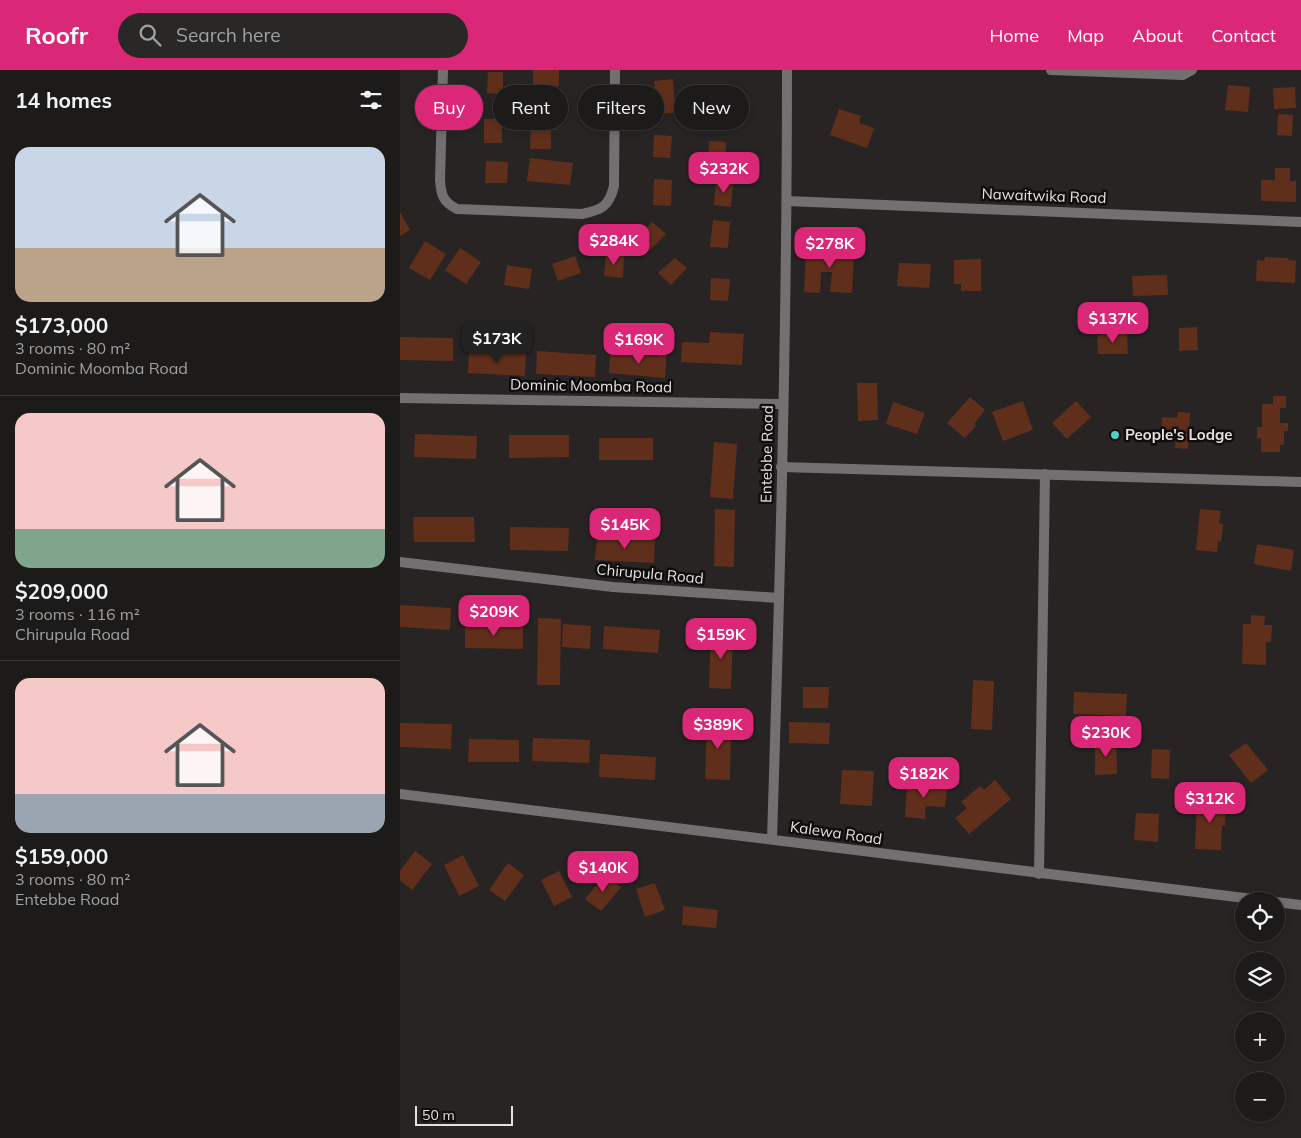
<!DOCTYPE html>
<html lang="en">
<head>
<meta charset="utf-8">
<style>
  :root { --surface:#1d1b1a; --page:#2a2827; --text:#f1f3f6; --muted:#a0a1a2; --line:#3b3939; --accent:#db2777 }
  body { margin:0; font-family:Mulish,sans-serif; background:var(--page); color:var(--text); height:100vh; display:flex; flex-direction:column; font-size:19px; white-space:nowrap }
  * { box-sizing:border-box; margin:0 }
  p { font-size:16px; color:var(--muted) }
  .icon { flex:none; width:28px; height:28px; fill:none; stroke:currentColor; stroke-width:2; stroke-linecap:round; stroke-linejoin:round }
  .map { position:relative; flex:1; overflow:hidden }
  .drawer { display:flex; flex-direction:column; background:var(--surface); width:400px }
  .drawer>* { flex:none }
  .top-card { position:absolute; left:15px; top:15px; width:475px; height:45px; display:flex; gap:10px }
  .buttons { position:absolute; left:835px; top:822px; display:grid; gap:10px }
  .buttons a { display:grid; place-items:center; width:50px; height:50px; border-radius:50%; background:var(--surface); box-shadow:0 2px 8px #0003,0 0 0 1px var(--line); font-size:25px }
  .scale { position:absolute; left:15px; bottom:12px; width:98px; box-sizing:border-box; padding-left:5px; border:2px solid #e4e1e0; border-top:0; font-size:14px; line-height:18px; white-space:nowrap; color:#e4e1e0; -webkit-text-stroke:4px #0f0e0d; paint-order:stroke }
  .price { position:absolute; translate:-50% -42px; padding:0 11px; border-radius:10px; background:var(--accent); color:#fff; font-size:16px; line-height:32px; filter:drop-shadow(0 1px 2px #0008) }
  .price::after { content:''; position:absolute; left:50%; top:30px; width:15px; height:11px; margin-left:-8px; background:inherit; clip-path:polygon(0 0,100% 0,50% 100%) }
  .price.current { background:#222; color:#fff }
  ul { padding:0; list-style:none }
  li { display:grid; align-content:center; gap:10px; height:265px; padding:0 15px }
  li+li { border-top:1px solid var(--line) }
  li span { display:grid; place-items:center; height:155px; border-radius:15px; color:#555 }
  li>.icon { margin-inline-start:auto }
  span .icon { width:90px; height:90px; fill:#fffc; stroke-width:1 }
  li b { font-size:21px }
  h2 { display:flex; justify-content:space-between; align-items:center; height:60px; padding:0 15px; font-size:21px }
  .tag { padding:0 18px; border-radius:22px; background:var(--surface); box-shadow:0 2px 8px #0003,0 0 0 1px var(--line); font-size:18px; line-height:45px }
  .tag.current { background:var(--accent); color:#fff }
  header { display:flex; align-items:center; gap:30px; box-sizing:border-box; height:70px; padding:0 25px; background:var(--accent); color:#fff }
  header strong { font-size:24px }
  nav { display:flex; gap:28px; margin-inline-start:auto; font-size:18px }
  .search { width:350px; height:45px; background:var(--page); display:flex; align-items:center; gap:12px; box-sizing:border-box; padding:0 18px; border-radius:28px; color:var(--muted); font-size:19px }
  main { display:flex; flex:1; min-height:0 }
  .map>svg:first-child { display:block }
</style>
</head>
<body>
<header>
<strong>Roofr</strong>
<div class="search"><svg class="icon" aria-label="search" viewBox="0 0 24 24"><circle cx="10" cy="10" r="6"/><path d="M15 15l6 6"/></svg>Search here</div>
<nav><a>Home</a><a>Map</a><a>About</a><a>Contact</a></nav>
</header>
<main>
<section class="drawer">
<h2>14 homes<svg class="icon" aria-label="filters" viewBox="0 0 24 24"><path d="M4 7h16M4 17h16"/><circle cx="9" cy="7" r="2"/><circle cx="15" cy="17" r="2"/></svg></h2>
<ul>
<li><span style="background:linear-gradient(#c9d6e8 65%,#b9a48a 0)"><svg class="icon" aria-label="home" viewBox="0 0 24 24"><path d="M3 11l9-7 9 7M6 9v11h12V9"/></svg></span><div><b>$173,000</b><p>3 rooms · 80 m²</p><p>Dominic Moomba Road</p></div></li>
<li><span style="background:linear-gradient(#f6c9c9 75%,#7fa58c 0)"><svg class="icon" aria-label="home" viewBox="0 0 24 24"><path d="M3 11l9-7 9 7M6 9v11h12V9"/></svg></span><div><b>$209,000</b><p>3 rooms · 116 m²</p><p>Chirupula Road</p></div></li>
<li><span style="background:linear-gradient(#f6c9c9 75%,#9aa5b1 0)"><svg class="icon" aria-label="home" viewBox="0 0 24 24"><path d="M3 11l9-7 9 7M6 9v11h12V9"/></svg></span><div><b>$159,000</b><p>3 rooms · 80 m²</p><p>Entebbe Road</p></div></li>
</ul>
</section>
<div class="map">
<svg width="901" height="1068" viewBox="0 0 901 1068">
  <rect width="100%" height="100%" fill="#272423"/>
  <g fill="#602f1b">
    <polygon points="133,0 159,0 159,16 153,16 153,31 133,31"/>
    <polygon points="88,2 103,2 103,24 87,23"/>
    <polygon points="273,9 274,28 280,27 281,42 249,45 248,33 256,32 254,11"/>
    <polygon points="312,14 329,15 327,39 311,38"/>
    <polygon points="828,15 850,17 848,42 825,40"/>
    <polygon points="895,17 896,38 874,39 873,18"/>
    <polygon points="439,39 461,46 459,53 474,58 467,78 430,65"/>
    <polygon points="878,44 893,45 892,66 877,65"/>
    <polygon points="131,48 157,49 157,60 151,60 151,79 130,79"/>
    <rect x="84" y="49" width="18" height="24"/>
    <polygon points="254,65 272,66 270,88 253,87"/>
    <polygon points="309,71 326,72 325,94 308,93"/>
    <polygon points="130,88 173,93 170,115 127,111"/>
    <polygon points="86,91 108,92 107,113 85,113"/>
    <polygon points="875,98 890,98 890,111 896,111 896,132 861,131 861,110 875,110"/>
    <polygon points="254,109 272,110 271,136 253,135"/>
    <polygon points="316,112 333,113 331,137 314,135"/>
    <polygon points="0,142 10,160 0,166"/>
    <polygon points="313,150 330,152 328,178 310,177"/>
    <polygon points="252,152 266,164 249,181 236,169"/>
    <polygon points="25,171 46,184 30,210 9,198"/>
    <polygon points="425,171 445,172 445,183 454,184 452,223 430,222 432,202 421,202 420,223 404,222 406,182 424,183"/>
    <polygon points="60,178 81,192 66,214 45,200"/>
    <polygon points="206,184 224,186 223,208 204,206"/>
    <polygon points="175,186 181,203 158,211 152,194"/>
    <polygon points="865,187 888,188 888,190 896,191 895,213 856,211 857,190 864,191"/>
    <polygon points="275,188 287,198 271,215 258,203"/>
    <polygon points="581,189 581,221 561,221 561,214 554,214 554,190"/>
    <polygon points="499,193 531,194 529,218 497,216"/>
    <polygon points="107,195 132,199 129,219 104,215"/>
    <polygon points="767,205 768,225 733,226 732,206"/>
    <polygon points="311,208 330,209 328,231 310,230"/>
    <polygon points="797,257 798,280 779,281 779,258"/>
    <polygon points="727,261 728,284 698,284 697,265 715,264 715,262"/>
    <polygon points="310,262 344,264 342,295 281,292 282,272 309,273"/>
    <polygon points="0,267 53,268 53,291 0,290"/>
    <polygon points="258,278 267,278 265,308 209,303 210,283 257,287"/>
    <polygon points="69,281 126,284 125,306 68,303"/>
    <polygon points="137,281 196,285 195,307 136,304"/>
    <polygon points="457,313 477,313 478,350 458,351"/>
    <polygon points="873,326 886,326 886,338 880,338 880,353 888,353 888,361 884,361 884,375 880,375 880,382 861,382 861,368 857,369 857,357 862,357 862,334 873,334"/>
    <polygon points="570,327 585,340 574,354 576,356 565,368 547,353"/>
    <polygon points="623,331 633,360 603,371 592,342"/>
    <polygon points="676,331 691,347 667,369 652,353"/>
    <polygon points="493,332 525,343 517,364 486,354"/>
    <polygon points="778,342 790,343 788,379 775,378 776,369 761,368 762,347 777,348"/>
    <polygon points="15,364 77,366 76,389 14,387"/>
    <polygon points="109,365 169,365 169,387 109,388"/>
    <rect x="199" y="368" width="54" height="22"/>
    <polygon points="314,372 337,374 333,429 310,427"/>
    <polygon points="315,439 335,440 334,497 314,496"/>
    <polygon points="800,439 821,441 819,453 823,454 821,472 818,471 817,482 796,480"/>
    <polygon points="13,447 74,447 75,472 14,472"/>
    <polygon points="110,457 169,458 168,481 110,480"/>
    <polygon points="197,467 255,470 254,493 195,490"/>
    <polygon points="857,474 894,480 891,501 854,494"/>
    <polygon points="0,535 51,538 50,560 0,557"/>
    <polygon points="851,545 865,546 864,555 872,555 871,572 866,572 866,595 842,594 843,554 851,554"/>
    <polygon points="138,548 161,549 160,615 137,615"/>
    <polygon points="163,554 191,556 190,579 162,577"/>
    <polygon points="65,556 123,556 123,579 65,578"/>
    <polygon points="204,556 260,560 258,583 203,579"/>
    <polygon points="311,560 333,561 331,619 309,618"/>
    <polygon points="573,610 594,611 592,660 571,659"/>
    <polygon points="403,617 429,617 428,638 403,638"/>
    <polygon points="674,622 727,624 726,646 673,644"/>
    <polygon points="307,650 331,651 330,710 305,709"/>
    <polygon points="389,652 430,653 429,674 389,673"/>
    <polygon points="0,653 52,654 51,679 0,677"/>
    <polygon points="133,668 190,670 189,693 132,691"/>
    <polygon points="69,669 119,670 119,692 68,692"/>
    <polygon points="716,671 717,704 695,705 695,672"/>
    <polygon points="846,673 868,700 851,713 829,685"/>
    <polygon points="752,679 770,680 769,709 751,708"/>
    <polygon points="200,684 256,687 255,710 199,707"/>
    <polygon points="442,700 474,701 472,736 440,734"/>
    <polygon points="595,710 611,729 569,764 555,748 567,738 561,732 580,716 584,720"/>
    <polygon points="507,713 547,716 545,737 526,736 525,749 505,747"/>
    <polygon points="797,728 826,730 825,756 822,755 821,780 795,779"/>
    <polygon points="736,743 759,744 758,772 734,770"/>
    <polygon points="15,781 32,794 12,820 0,810 0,801"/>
    <polygon points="63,785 79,816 59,826 44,795"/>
    <polygon points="108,793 124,805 105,831 89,820"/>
    <polygon points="159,801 172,827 154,836 141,810"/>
    <polygon points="205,805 221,817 201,841 185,829"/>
    <polygon points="255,813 265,840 245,847 236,819"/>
    <polygon points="283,836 318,840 316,858 282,855"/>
  </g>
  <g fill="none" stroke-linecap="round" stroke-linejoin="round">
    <g stroke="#727070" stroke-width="10">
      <path d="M43,0L40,110C41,125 43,132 57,139L182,144C201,140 209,137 214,116L215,0"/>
      <polyline points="651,0 783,5 792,0"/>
      <polyline points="387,131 901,152"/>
      <polyline points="0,328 382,334"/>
      <polyline points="381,397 901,412"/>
      <polyline points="0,492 213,517 379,528"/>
      <polyline points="0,724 869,831"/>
      <path d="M372,769C380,513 387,256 387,0"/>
      <polyline points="639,804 645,404"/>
      <polyline points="876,832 901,835"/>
    </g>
  </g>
  <circle fill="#53cdc9" stroke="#0f0e0d" stroke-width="2" cx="715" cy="365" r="5"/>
  <g text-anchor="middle" stroke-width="5" stroke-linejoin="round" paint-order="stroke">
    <g font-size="15" fill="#e4e1e0" stroke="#0f0e0d">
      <text transform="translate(644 126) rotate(2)" y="5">Nawaitwika Road</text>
      <text transform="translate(191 316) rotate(1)" y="5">Dominic Moomba Road</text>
      <text transform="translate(367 384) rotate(-89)" y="5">Entebbe Road</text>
      <text transform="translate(250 504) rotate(5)" y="5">Chirupula Road</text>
      <text transform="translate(436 763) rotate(8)" y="5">Kalewa Road</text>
    </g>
    <g font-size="15" font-weight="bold" fill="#e4e1e0" stroke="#0f0e0d" text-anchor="start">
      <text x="725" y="370">People's Lodge</text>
    </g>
  </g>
</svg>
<div class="buttons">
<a><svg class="icon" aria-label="locate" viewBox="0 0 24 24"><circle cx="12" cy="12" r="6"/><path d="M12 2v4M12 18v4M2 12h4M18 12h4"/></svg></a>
<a><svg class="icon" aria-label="layers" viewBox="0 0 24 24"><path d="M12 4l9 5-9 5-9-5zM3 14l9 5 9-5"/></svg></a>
<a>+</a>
<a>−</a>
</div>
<div class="scale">50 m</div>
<b class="price" style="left:324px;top:124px">$232K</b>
<b class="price" style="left:214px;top:196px">$284K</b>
<b class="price" style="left:430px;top:199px">$278K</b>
<b class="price" style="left:713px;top:274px">$137K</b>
<b class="price current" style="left:97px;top:294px">$173K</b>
<b class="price" style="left:239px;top:295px">$169K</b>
<b class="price" style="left:225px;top:480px">$145K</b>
<b class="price" style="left:94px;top:567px">$209K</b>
<b class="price" style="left:321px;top:590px">$159K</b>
<b class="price" style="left:318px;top:680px">$389K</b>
<b class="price" style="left:706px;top:688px">$230K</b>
<b class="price" style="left:524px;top:729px">$182K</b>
<b class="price" style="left:810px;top:754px">$312K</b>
<b class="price" style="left:203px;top:823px">$140K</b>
<div class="top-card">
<a class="tag current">Buy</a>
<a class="tag">Rent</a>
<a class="tag">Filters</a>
<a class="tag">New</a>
</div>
</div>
</main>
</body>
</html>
